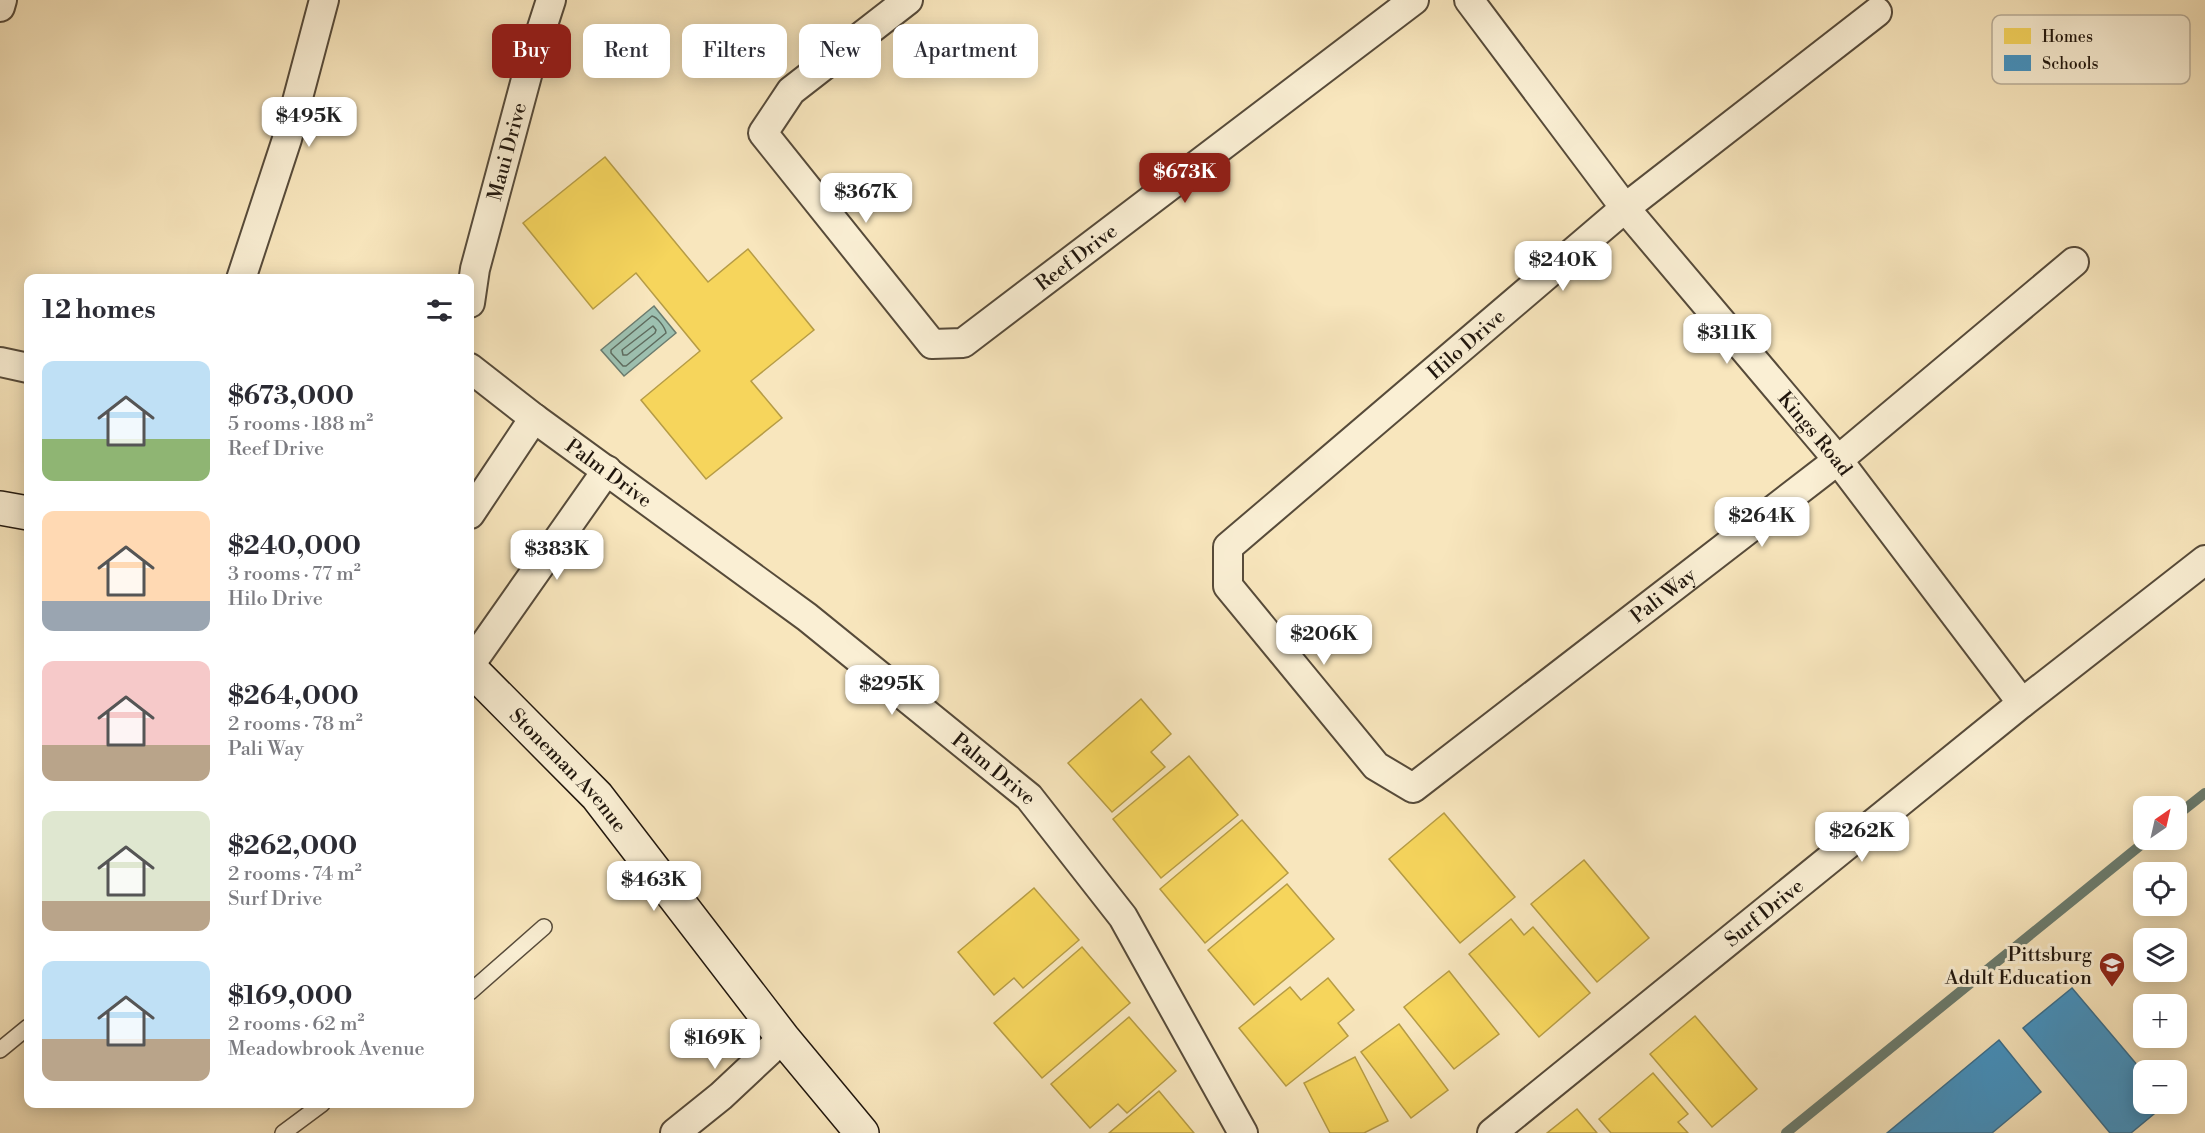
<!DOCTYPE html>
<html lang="en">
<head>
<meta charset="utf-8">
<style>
  :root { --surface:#fff; --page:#f7f7f7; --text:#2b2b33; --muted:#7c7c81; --accent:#8f2418 }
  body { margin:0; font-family:"Libre Bodoni",serif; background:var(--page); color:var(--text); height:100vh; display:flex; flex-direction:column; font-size:22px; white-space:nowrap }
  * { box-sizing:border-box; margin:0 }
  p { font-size:20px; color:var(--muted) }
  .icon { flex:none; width:33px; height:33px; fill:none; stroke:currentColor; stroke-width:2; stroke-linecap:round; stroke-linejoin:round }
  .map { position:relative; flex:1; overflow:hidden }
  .panel { position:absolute; left:24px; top:274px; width:450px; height:834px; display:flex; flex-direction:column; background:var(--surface); border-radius:12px; box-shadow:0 3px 15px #0003 }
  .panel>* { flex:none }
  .banner { position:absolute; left:492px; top:24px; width:570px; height:54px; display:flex; gap:12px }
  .needle { width:39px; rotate:34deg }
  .controls { position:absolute; left:2133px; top:796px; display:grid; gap:12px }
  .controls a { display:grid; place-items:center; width:54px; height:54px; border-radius:12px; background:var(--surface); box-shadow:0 3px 15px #0003; font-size:30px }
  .price { position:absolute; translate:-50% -51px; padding:0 14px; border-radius:12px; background:#fff; color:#222; font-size:20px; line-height:39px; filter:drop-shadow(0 2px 3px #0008) }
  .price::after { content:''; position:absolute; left:50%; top:36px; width:18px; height:14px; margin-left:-9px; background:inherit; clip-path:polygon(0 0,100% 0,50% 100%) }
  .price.selected { background:var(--accent); color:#fff }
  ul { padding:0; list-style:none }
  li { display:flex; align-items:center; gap:18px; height:150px; padding:0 18px }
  li span { display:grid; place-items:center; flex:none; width:168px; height:120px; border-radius:12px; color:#555 }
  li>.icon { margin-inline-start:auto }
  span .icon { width:72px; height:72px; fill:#fffc; stroke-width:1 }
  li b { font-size:26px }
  h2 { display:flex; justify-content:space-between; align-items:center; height:72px; padding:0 18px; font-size:26px }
  .chip { padding:0 21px; border-radius:12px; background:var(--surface); box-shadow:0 3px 15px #0003; font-size:21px; line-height:54px }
  .chip.selected { background:var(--accent); color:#fff }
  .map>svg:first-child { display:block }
</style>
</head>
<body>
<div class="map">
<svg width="2205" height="1133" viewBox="0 0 2205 1133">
  <rect width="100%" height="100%" fill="#f8e6bd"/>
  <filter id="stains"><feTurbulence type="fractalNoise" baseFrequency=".00333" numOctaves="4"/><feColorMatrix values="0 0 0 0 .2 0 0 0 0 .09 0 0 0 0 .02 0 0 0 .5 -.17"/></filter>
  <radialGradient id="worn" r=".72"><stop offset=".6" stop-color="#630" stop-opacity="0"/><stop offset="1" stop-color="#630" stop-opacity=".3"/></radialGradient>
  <polygon fill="#9dc0b0" stroke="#6b7c6f" stroke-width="1.5" points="654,306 676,333 624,376 601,350"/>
  <g fill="#f6d55c" stroke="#b69c45" stroke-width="1.5">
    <polygon points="605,157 708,282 748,249 814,330 751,381 782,418 706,479 641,400 700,351 636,273 593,309 523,223"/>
    <polygon points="1141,699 1171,734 1151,752 1165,767 1112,812 1068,763"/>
    <polygon points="1189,756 1238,815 1161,878 1113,819"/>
    <polygon points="1444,813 1515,897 1460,943 1389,859"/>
    <polygon points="1242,820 1288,873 1205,943 1160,889"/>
    <polygon points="1584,860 1649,938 1597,982 1531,904"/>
    <polygon points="1287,884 1334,939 1254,1005 1208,950"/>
    <polygon points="1034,888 1079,940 1023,988 1014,978 994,995 958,952"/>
    <polygon points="1511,919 1524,935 1533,927 1590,993 1539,1037 1469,954"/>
    <polygon points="1082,947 1130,1003 1042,1078 994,1023"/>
    <polygon points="1449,971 1499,1034 1454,1069 1404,1007"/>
    <polygon points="1328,978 1354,1010 1338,1023 1348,1036 1286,1086 1239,1028 1290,987 1301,1000"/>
    <polygon points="1695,1016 1757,1089 1712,1127 1650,1054"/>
    <polygon points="1129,1017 1176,1071 1127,1113 1118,1104 1090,1128 1051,1084"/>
    <polygon points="1399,1024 1448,1090 1411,1118 1361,1052"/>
    <polygon points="1355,1057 1388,1121 1364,1133 1330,1133 1304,1083"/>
    <polygon points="1653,1073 1688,1114 1678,1122 1688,1133 1611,1133 1599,1119"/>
    <polygon points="1159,1091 1194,1133 1109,1133"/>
    <polygon points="1577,1109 1597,1133 1547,1133"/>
  </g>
  <g fill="#4393c3" stroke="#396e8d" stroke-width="1.5">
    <polygon points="2072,988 2144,1073 2144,1104 2166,1104 2131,1133 2110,1133 2023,1028"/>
    <polygon points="1999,1040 2041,1092 1992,1133 1887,1133"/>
  </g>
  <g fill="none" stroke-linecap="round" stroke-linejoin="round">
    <g stroke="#5f6c5f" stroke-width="1.5">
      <path d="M652,316C657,317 665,327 666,333L626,366H623L611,353V350Z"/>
      <polygon points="653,326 656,330 655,333 627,355 623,355 622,350"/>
    </g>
    <g stroke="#6b7c6f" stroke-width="10">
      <polyline points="2176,816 2205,793"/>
      <polyline points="1786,1133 2147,840"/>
    </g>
    <g stroke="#574b3a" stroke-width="18">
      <g id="lane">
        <polyline points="470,992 544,927"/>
        <polyline points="0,1050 28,1027"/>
        <polyline points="283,1133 322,1104"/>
      </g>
    </g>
    <g stroke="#574b3a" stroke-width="32">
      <g id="street">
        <path id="s1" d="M908,0L791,91L763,133L932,344L963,343L1414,0"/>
        <path id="s2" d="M1469,0L1625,208L1838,460L2022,703"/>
        <polyline points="0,7 2,0"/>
        <path id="s3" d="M1877,12L1625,208L1228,547V586L1376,766L1413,788L1838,460L2074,262"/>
        <polyline points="241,279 287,139 324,0"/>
        <path id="s4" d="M470,303L475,269L529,68L551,0"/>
        <polyline points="0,362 28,368"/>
        <path id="s5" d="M470,368L534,418L807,617L1029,797L1123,917L1243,1133"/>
        <polyline points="470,514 534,418"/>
        <polyline points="470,665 607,470"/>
        <polyline points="675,1133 721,1096 783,1038"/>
        <path id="s6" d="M1492,1133L2022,703L2205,560"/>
      </g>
    </g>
    <g stroke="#21170e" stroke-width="36">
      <g id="secondary">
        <polyline points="0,508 28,513"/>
        <path id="s7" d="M470,668L597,796L783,1038L862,1133"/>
      </g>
    </g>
    <use href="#lane" stroke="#faefd4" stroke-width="15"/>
    <use href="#street" stroke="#faefd4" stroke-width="28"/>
    <use href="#secondary" stroke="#faefd4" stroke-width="33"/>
  </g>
  <defs>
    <g id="school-pin" transform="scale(1.35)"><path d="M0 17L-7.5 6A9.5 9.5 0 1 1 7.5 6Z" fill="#8f2418" stroke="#faefd4"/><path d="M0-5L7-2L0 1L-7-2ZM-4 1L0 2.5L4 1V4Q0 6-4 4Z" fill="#fff"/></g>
  </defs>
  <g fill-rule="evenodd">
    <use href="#school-pin" x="2112" y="965"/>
  </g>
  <g text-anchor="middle" stroke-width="6" stroke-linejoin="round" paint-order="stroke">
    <g font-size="20" fill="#21170e" stroke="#faefd4">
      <text dy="7" stroke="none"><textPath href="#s4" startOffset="156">Maui Drive</textPath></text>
      <text dy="7" stroke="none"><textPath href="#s1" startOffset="642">Reef Drive</textPath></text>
      <text transform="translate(1466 344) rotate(-41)" y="7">Hilo Drive</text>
      <text dy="7" stroke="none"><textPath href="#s2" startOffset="555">Kings Road</textPath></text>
      <text dy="7" stroke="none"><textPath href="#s5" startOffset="174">Palm Drive</textPath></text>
      <text dy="7" stroke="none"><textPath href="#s3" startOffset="1472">Pali Way</textPath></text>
      <text dy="7" stroke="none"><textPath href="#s5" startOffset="660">Palm Drive</textPath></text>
      <text dy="7" stroke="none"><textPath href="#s7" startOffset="142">Stoneman Avenue</textPath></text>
      <text dy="7" stroke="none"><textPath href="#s6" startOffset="350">Surf Drive</textPath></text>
    </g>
    <g font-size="20" fill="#21170e" stroke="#faefd4" text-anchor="end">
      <text x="2092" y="961">Pittsburg<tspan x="2092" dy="23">Adult Education</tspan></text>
    </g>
  </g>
  <rect x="1992" y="15" width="198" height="69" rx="9" fill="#faefd4" stroke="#b9ae99" stroke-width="1.5"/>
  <rect x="2004" y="28" width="27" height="16" fill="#f6d55c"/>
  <rect x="2004" y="55" width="27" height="16" fill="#4393c3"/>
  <g font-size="16" fill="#21170e">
    <text x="2042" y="42">Homes</text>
    <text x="2042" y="69">Schools</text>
  </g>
  <rect width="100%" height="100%" filter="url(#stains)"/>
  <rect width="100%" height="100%" fill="url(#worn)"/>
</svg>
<div class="controls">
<a><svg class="needle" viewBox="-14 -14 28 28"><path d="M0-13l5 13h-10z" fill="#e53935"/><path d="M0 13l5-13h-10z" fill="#7c7c81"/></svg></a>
<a><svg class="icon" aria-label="locate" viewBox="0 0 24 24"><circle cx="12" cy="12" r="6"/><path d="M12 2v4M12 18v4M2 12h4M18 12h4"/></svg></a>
<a><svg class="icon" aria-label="layers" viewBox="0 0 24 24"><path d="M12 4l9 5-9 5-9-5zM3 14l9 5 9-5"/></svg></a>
<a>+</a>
<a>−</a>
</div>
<b class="price" style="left:309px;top:148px">$495K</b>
<b class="price selected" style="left:1185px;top:204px">$673K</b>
<b class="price" style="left:866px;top:224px">$367K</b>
<b class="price" style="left:1563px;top:292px">$240K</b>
<b class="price" style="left:1727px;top:365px">$311K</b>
<b class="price" style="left:1762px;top:548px">$264K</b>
<b class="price" style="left:557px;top:581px">$383K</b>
<b class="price" style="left:1324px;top:666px">$206K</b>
<b class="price" style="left:892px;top:716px">$295K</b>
<b class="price" style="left:1862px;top:863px">$262K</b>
<b class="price" style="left:654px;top:912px">$463K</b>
<b class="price" style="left:715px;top:1070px">$169K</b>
<div class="banner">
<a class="chip selected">Buy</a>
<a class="chip">Rent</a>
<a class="chip">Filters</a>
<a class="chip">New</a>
<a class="chip">Apartment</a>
</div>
<section class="panel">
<h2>12 homes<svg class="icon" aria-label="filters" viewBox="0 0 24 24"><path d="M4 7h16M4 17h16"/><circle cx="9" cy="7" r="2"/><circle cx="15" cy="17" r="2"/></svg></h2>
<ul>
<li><span style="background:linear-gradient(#bfe0f5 65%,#8fb573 0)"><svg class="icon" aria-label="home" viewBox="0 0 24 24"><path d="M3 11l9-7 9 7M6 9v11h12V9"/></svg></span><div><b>$673,000</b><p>5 rooms · 188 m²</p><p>Reef Drive</p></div></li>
<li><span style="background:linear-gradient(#ffd9b3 75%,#9aa5b1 0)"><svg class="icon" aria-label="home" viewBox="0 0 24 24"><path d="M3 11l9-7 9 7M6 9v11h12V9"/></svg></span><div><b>$240,000</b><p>3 rooms · 77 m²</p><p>Hilo Drive</p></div></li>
<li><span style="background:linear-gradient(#f6c9c9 70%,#b9a48a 0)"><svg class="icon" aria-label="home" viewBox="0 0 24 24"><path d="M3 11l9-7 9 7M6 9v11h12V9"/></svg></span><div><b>$264,000</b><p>2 rooms · 78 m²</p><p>Pali Way</p></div></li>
<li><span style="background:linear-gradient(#dfe7d0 75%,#b9a48a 0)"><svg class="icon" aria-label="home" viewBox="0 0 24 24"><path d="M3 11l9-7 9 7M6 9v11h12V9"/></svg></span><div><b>$262,000</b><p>2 rooms · 74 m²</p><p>Surf Drive</p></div></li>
<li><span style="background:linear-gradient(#bfe0f5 65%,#b9a48a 0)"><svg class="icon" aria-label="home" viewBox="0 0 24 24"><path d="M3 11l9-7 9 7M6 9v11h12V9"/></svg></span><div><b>$169,000</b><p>2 rooms · 62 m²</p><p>Meadowbrook Avenue</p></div></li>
</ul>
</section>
</div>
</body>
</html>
